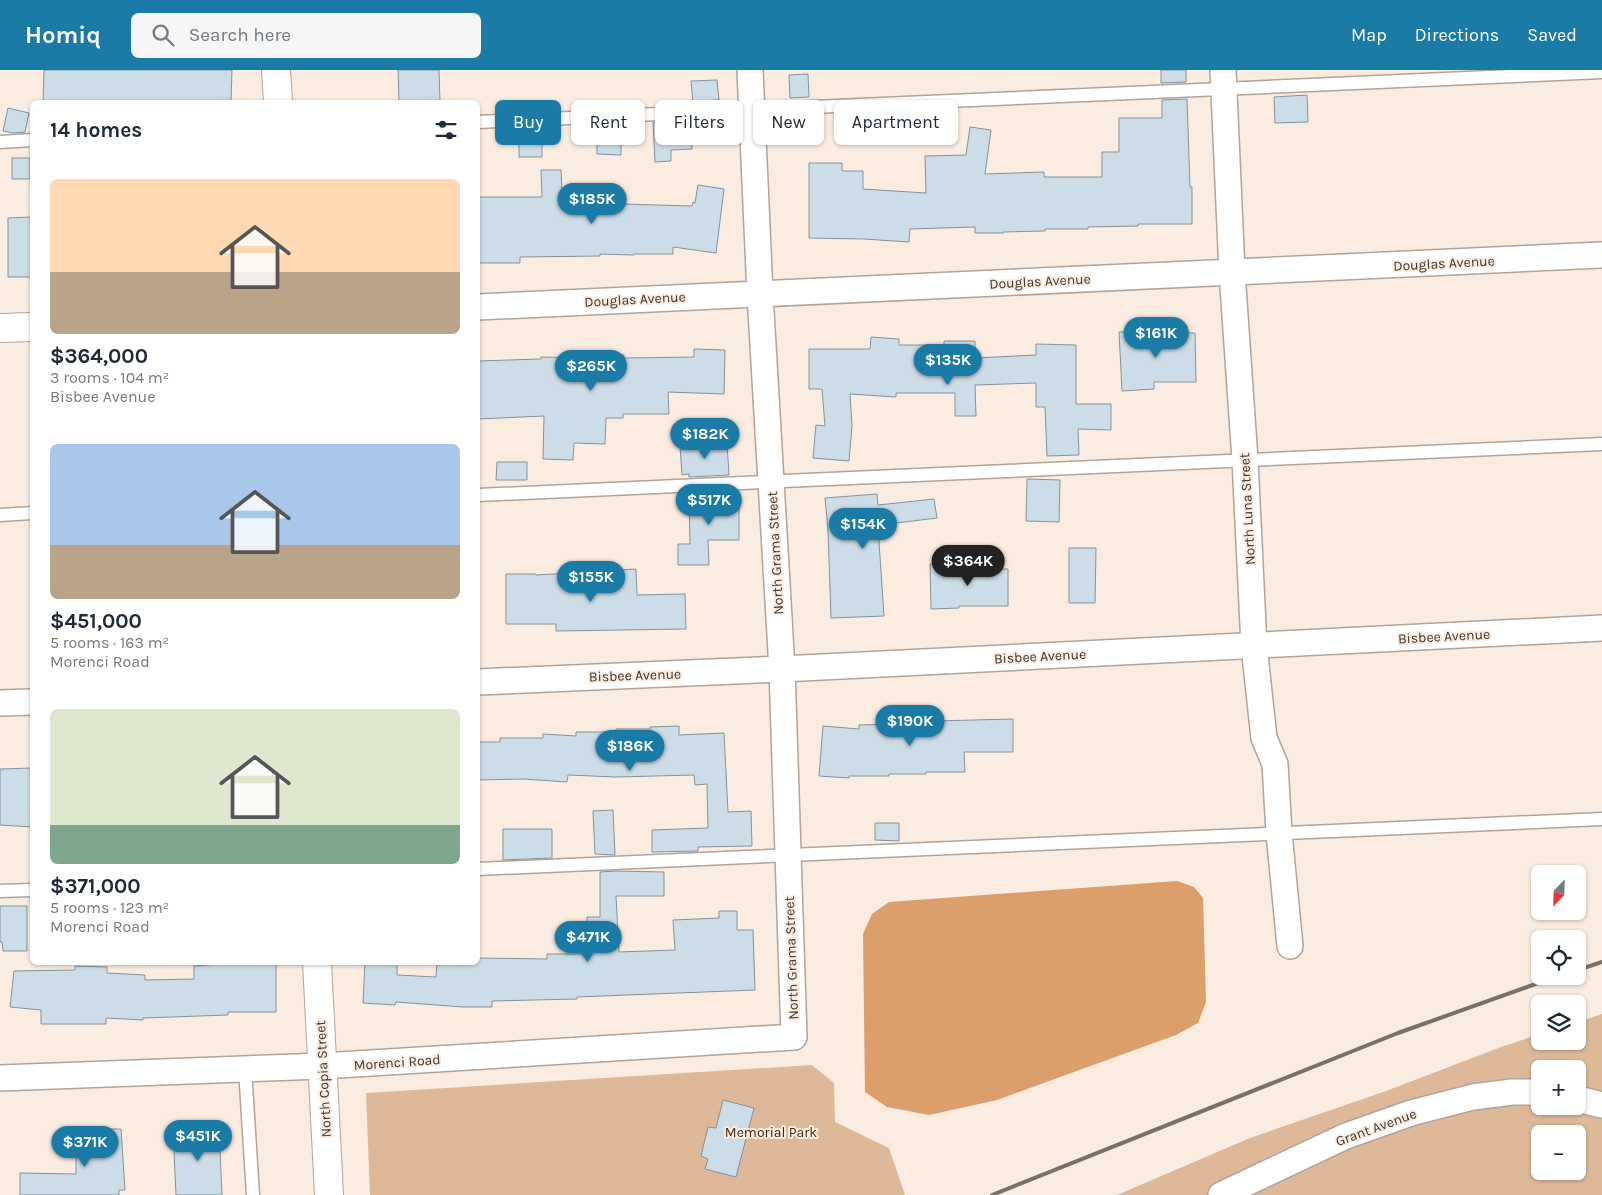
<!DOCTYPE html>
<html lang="en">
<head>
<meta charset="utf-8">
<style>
  :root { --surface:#fff; --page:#f6f6f7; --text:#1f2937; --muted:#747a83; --accent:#1a7ba7 }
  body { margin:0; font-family:Karla,sans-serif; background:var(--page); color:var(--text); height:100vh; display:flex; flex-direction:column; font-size:19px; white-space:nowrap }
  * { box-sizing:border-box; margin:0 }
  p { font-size:16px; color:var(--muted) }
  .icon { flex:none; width:28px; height:28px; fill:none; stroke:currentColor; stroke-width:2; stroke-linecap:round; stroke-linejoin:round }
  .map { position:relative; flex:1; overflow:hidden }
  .details { position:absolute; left:30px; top:30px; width:450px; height:865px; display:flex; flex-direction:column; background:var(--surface); border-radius:8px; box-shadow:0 1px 4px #0004 }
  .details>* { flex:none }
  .banner { position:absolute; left:495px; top:30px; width:475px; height:45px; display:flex; gap:10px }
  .needle { width:32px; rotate:203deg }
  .tools { position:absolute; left:1531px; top:795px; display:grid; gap:10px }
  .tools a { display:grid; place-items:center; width:55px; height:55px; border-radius:8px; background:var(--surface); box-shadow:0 1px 4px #0004; font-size:25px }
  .price { position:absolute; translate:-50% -42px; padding:0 11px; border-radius:18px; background:var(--accent); color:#fff; font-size:16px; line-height:32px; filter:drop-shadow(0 1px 2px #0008) }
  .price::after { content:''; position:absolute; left:50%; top:30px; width:15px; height:11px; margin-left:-8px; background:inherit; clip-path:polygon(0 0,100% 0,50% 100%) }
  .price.on { background:#222; color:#fff }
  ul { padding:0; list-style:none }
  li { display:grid; align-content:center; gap:10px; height:265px; padding:0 20px }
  li span { display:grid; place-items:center; height:155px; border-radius:8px; color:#555 }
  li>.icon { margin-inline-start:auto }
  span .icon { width:90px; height:90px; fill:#fffc; stroke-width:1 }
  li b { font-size:21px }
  h2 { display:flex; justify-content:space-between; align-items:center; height:60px; padding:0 20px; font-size:21px }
  .chip { padding:0 18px; border-radius:8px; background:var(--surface); box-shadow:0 1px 4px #0004; font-size:18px; line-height:45px }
  .chip.on { background:var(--accent); color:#fff }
  header { display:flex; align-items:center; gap:30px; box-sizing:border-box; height:70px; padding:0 25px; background:var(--accent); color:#fff }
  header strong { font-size:24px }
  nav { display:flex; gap:28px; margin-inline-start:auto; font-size:18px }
  .search { width:350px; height:45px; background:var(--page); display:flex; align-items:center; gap:12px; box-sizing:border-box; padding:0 18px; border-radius:8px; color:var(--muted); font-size:19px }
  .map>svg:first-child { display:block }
</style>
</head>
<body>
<header>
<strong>Homiq</strong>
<div class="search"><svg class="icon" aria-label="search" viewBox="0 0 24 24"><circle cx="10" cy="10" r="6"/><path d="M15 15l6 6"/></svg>Search here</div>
<nav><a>Map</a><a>Directions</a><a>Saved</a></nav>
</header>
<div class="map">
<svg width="1602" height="1125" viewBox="0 0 1602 1125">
  <rect width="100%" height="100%" fill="#fbece1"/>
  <g fill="#ddb899" fill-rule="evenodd">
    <path d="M1602,944V1125H1117L1250,1068L1386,1021L1501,977L1540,964V971H1578V952ZM1540,999H1578V1036H1540ZM1540,1064H1578V1101H1540Z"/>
    <polygon points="812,995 834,1013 835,1052 889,1078 905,1125 370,1125 366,1023"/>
  </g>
  <polygon fill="#dc9e6a" points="1177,811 1194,817 1203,828 1206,932 1198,953 1176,965 997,1030 929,1045 887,1037 865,1022 863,864 872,844 889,832"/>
  <g fill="#cddde7" stroke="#83929b">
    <polygon points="44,0 232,0 231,32 43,32"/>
    <polygon points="398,0 439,0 440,32 399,32"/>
    <polygon points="1161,0 1186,0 1186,12 1161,13"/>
    <polygon points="808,4 809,27 790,28 789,5"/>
    <polygon points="717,10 719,30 713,30 713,33 693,34 691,11"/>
    <polygon points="1307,25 1308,52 1275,53 1274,27"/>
    <polygon points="1187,29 1190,117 1192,117 1192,154 1138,154 1138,156 1088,157 1088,159 1045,159 1045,161 1003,162 1003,163 975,163 975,157 910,159 909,172 864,169 809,168 809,93 842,93 842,101 863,101 863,119 926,123 925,86 966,85 970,57 991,60 985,104 1044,102 1044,107 1102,107 1102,82 1119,82 1119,48 1162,48 1162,30"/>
    <polygon points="8,38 29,43 25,62 13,63 3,61"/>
    <polygon points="713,50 714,62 695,62 694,51"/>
    <polygon points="653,52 669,52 669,55 691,54 692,79 671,80 671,91 655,92"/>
    <polygon points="597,56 621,56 621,85 597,84"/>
    <rect x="519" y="65" width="23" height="22"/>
    <rect x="12" y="88" width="18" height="21"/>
    <polygon points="541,100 561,100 562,121 587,120 588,133 692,136 693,132 695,133 698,115 724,119 716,183 673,177 673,184 634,184 634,185 600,184 600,186 520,187 520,193 478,193 478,127 542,127"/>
    <polygon points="32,147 32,207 8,207 8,148"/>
    <polygon points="1151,261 1151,263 1195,263 1196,312 1154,312 1154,319 1122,321 1119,262"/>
    <polygon points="871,267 899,269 899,275 944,275 944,271 975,271 975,288 1036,285 1036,274 1076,275 1076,334 1111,334 1111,360 1078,359 1079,385 1047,386 1045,337 1036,337 1036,313 975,315 976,346 955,346 955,323 896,323 896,327 850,324 852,356 849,391 813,388 816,355 825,356 822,319 809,319 809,279 870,279"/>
    <polygon points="694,279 725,280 724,324 668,322 669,344 623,344 623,348 606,348 605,374 574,373 573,390 543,389 544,346 478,349 478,291 541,289 541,287 591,288 592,284 624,285 624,288 694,287"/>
    <polygon points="727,373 729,405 689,407 689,404 682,405 680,376"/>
    <polygon points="497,392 527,392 527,410 496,410"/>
    <polygon points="1027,409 1060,410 1059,452 1026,451"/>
    <polygon points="730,422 731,429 739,429 739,470 708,470 709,495 678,495 678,474 690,474 689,424"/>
    <polygon points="877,424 878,435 934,429 937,448 880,455 880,457 878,457 884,546 831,548 828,460 825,428"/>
    <polygon points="1069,478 1096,478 1095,533 1069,533"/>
    <polygon points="930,494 957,494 957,499 1008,499 1008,536 959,536 959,538 931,539"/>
    <polygon points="636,499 637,525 685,524 686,559 556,561 556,554 506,554 506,504 536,504 536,505"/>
    <polygon points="1013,649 1013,682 964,682 965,702 926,702 926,704 889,704 889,706 849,706 849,708 819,706 823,656 859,659 859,655 934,653 934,651"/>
    <polygon points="679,656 679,665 724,663 728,742 751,741 752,776 698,777 698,781 652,782 652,760 708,758 707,714 695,715 694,705 616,707 568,705 567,712 524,709 478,710 478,672 500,672 500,668 543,668 543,664 576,666 576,662 616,662 616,659 650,659 650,657"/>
    <polygon points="32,698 32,757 0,755 0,699"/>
    <polygon points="613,740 615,785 595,784 593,741"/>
    <polygon points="875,753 899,753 899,771 875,770"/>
    <polygon points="503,759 552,759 552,788 503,790"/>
    <polygon points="615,801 664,802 664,826 616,826 619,882 675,880 673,850 719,848 719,841 737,841 737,860 753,860 755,920 577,927 577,929 492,931 492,937 463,937 396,932 395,935 363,933 365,892 397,892 397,905 436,907 437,893 463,895 463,892 478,892 478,888 547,889 547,884 588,884 587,847 600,847 600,802"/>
    <polygon points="0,836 27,836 27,881 3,881 2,872 0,872"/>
    <polygon points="237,893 276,894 276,942 228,942 228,945 143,948 143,950 106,948 106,954 41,954 41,940 10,937 14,901 75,900 75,896 107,897 107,903 145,905 145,910 194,909 194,896"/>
    <polygon points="723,1030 754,1038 736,1107 705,1099 708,1089 701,1086 708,1057 716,1058"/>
    <polygon points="219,1058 222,1125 176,1125 173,1060"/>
    <polygon points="76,1059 121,1059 125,1120 119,1120 119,1125 20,1125 20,1103 76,1104"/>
  </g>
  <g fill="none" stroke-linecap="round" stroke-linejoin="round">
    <g stroke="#b2a499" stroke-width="15">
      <g id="lane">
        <polyline points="478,52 1602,2"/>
        <polyline points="0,72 32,70"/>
        <polyline points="478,425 1602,374"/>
        <polyline points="0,445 32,443"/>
        <polyline points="478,799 1602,749"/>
        <polyline points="0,821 32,820"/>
        <polyline points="245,999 253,1125"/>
      </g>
    </g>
    <g stroke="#b2a499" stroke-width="28">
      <g id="street">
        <polyline points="1223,0 1232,202 1245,390 1254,576 1264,668 1275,694 1279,763 1290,876"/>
        <polyline points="478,237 1602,185"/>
        <polyline points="478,612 782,599 1602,558"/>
        <polyline points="0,633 32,632"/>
        <polyline points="0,1008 322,996 794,967 782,599 760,224 750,0"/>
        <polyline points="1578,1029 1602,1035"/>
        <polyline points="1221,1125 1346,1066 1411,1043 1473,1027 1512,1022 1540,1022"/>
      </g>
    </g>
    <g stroke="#b2a499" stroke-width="30">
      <g id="secondary">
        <polyline points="276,0 278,32"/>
        <polyline points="0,258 32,257"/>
        <polyline points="317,892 329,1125"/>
      </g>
    </g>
    <use href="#lane" stroke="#fff" stroke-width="12"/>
    <use href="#street" stroke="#fff" stroke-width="25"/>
    <use href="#secondary" stroke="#fff" stroke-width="28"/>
    <g stroke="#79706a" stroke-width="4">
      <polyline points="1578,900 1602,892"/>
      <polyline points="992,1125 1398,963 1558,906"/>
    </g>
  </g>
  <g text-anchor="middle" stroke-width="4" stroke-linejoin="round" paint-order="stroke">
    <g font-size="14" fill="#3d3833" stroke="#fbece1">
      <text transform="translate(1444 193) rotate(-3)" y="5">Douglas Avenue</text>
      <text transform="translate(1040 211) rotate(-3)" y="5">Douglas Avenue</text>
      <text transform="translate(635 229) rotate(-3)" y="5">Douglas Avenue</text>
      <text transform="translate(1247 439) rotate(-93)" y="5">North Luna Street</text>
      <text transform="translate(775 483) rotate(-93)" y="5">North Grama Street</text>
      <text transform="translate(1444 566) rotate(-3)" y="5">Bisbee Avenue</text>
      <text transform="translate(1040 586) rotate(-3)" y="5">Bisbee Avenue</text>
      <text transform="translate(635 605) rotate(-2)" y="5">Bisbee Avenue</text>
      <text transform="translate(791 888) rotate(-92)" y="5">North Grama Street</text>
      <text transform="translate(397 992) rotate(-4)" y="5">Morenci Road</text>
      <text transform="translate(323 1009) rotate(-93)" y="5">North Copia Street</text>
      <text transform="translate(1376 1057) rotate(-20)" y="5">Grant Avenue</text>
    </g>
    <g font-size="14" fill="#402710" stroke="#fbece1">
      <text x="771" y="1067">Memorial Park</text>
    </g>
  </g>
</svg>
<div class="tools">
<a><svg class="needle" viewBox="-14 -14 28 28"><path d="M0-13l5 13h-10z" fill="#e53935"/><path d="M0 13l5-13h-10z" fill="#747a83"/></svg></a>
<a><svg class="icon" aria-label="locate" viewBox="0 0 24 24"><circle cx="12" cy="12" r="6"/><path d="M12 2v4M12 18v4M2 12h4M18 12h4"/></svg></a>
<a><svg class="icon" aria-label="layers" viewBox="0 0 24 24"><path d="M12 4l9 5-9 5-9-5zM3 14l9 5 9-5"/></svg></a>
<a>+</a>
<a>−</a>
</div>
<b class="price" style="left:592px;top:155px">$185K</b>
<b class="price" style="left:1156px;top:289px">$161K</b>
<b class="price" style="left:948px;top:316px">$135K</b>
<b class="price" style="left:591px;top:322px">$265K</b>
<b class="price" style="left:705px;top:390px">$182K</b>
<b class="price" style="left:709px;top:456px">$517K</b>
<b class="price" style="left:863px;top:480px">$154K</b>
<b class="price on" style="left:968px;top:517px">$364K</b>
<b class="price" style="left:591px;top:533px">$155K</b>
<b class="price" style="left:910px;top:677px">$190K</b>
<b class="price" style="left:630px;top:702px">$186K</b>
<b class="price" style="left:588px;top:893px">$471K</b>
<b class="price" style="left:198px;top:1092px">$451K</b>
<b class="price" style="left:85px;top:1098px">$371K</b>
<div class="banner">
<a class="chip on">Buy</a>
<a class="chip">Rent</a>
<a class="chip">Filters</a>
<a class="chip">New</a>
<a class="chip">Apartment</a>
</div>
<section class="details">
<h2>14 homes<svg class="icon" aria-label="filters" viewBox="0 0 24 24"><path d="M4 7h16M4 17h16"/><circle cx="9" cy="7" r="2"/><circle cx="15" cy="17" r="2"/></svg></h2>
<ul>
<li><span style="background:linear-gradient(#ffd9b3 60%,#b9a48a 0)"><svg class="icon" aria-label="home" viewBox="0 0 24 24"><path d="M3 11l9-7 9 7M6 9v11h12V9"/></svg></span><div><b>$364,000</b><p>3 rooms · 104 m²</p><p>Bisbee Avenue</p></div></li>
<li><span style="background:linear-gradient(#a9c7e8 65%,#b9a48a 0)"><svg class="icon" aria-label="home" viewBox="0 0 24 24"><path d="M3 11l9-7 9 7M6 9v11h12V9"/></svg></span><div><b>$451,000</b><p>5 rooms · 163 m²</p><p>Morenci Road</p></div></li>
<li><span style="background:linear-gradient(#dfe7d0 75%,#7fa58c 0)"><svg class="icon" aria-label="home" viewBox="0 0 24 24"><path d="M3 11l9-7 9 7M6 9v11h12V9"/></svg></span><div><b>$371,000</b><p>5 rooms · 123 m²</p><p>Morenci Road</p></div></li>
</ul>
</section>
</div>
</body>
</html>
